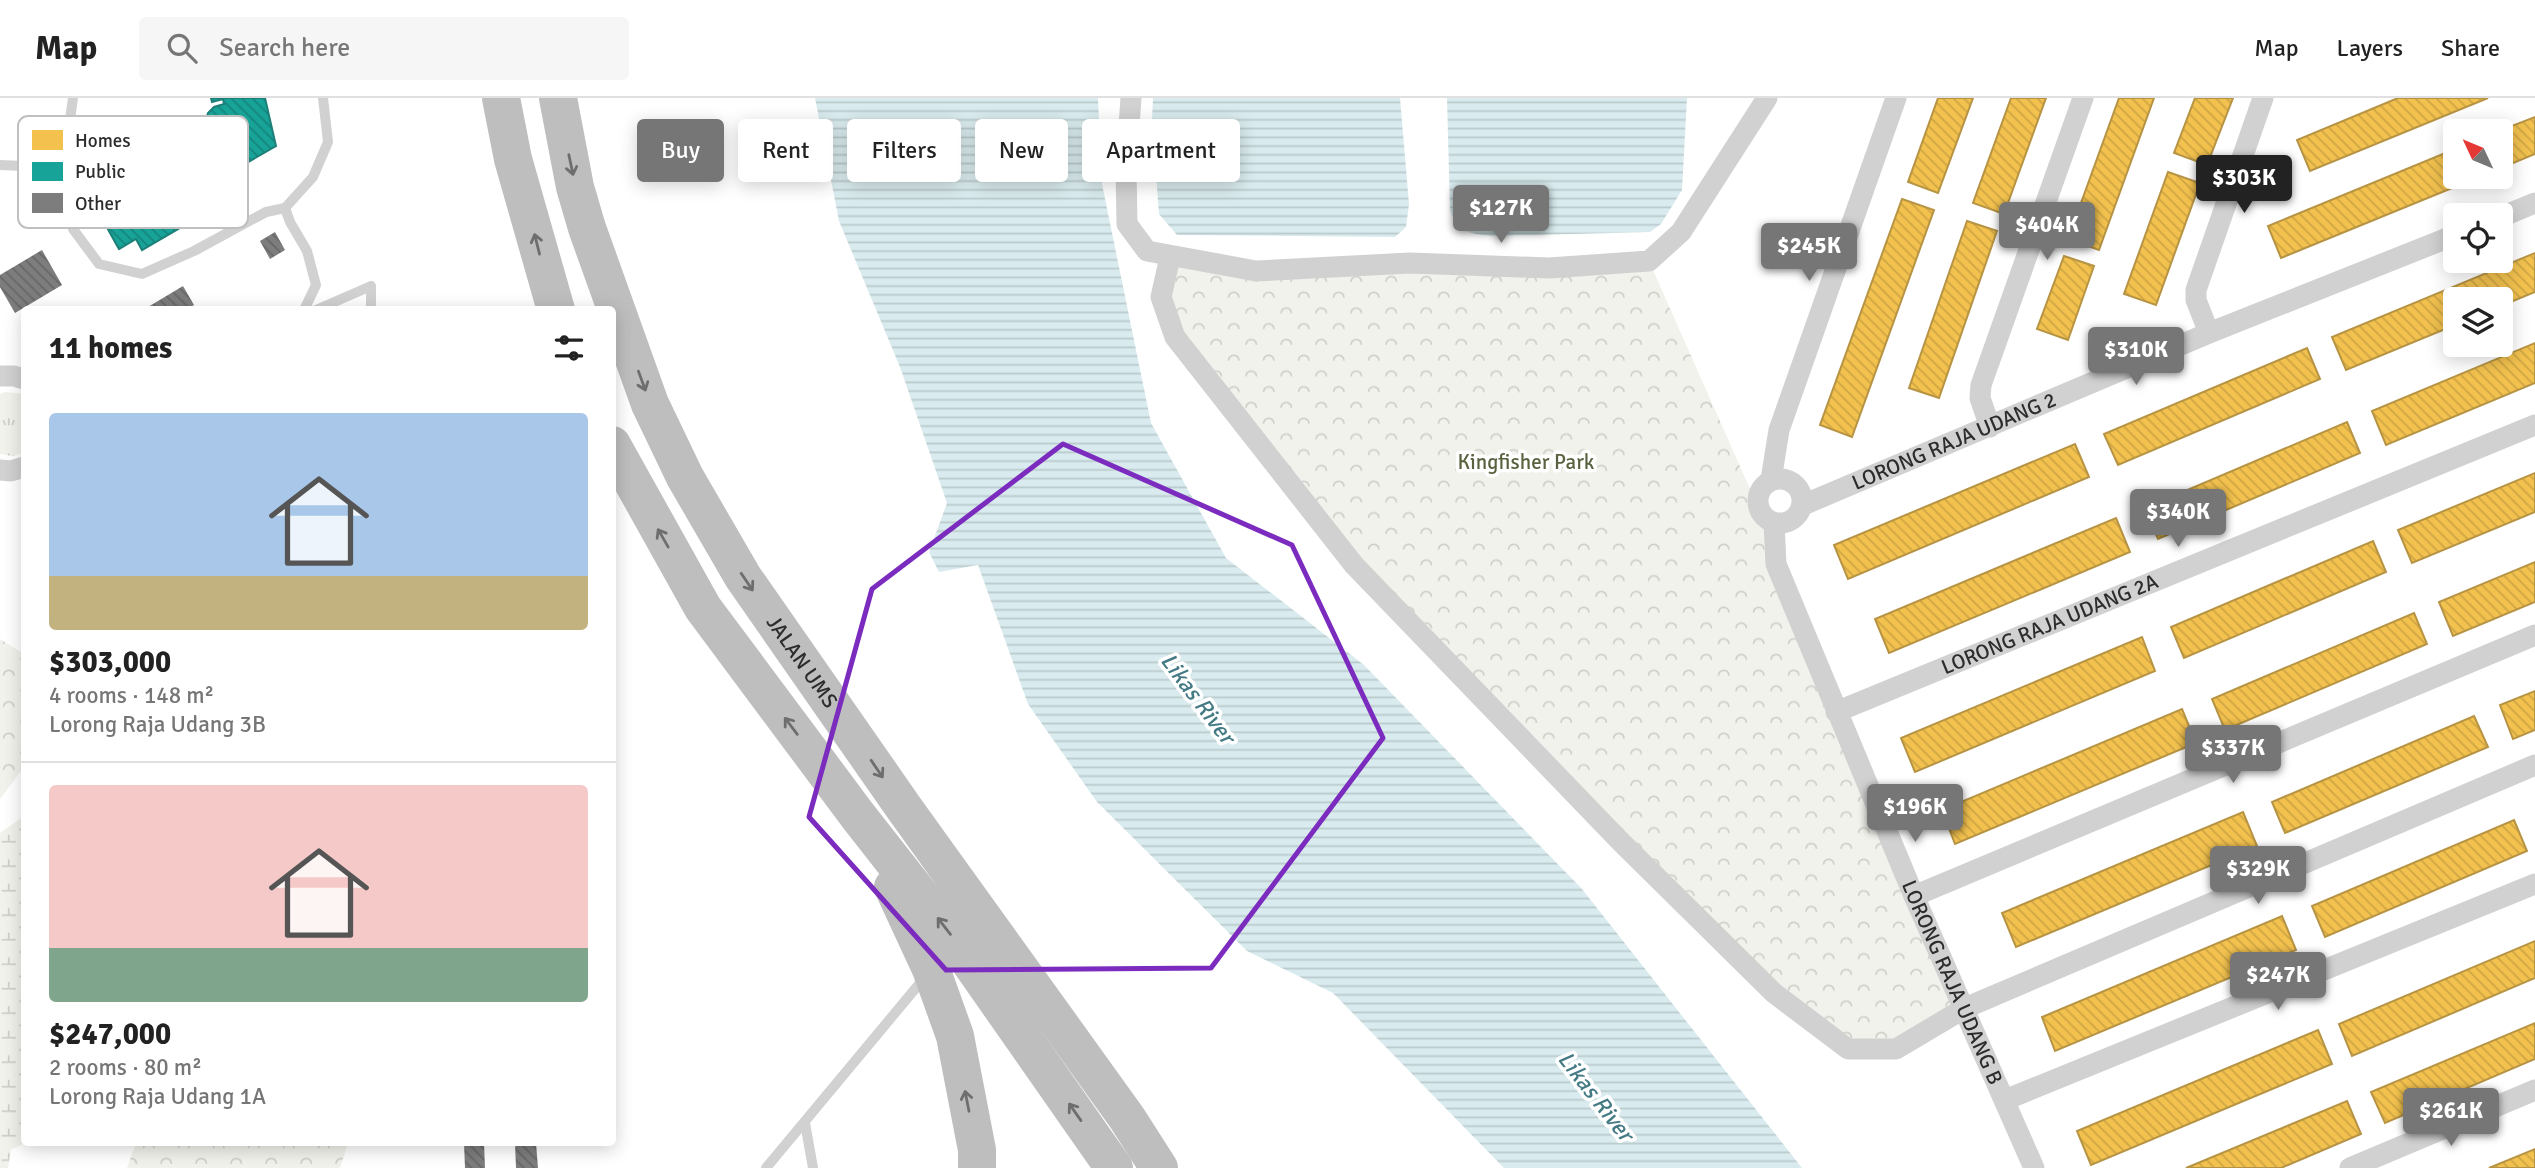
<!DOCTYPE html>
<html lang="en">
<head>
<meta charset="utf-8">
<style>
  :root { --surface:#fff; --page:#f6f6f6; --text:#222; --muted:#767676; --line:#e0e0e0; --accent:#767676 }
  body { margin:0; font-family:Signika,sans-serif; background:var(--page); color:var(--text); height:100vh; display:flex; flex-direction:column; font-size:26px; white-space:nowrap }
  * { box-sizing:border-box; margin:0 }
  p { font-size:23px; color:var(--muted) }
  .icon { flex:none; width:38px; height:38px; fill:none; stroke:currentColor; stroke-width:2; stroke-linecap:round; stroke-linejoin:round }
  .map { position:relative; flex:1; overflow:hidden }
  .panel { position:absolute; left:21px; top:208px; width:595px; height:840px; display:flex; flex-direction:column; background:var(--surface); border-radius:7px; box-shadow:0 4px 18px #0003 }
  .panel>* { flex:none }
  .banner { position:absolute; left:637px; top:21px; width:665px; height:63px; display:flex; gap:14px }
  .needle { width:46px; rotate:314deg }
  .controls { position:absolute; left:2443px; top:21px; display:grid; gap:14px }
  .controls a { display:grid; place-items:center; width:70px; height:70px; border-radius:7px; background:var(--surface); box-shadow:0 4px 18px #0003; font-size:35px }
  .price { position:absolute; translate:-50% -60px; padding:0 16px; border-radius:7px; background:var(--accent); color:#fff; font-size:23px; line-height:46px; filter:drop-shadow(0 2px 4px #0008) }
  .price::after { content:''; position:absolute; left:50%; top:42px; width:21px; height:16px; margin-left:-10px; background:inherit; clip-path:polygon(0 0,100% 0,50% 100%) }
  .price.active { background:#222; color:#fff }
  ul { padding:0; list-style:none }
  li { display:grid; align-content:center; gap:14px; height:371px; padding:0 28px }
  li+li { border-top:2px solid var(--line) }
  li span { display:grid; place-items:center; height:217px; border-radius:7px; color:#555 }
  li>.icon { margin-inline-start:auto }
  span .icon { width:126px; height:126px; fill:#fffc; stroke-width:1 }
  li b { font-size:30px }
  h2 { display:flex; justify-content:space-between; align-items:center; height:84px; padding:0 28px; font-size:30px }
  .pill { padding:0 24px; border-radius:7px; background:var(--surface); box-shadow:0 4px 18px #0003; font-size:24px; line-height:63px }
  .pill.active { background:var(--accent); color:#fff }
  header { display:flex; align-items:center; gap:42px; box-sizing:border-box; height:98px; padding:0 35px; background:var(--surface); border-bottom:2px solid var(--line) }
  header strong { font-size:33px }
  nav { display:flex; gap:38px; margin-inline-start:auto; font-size:24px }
  .search { width:490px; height:63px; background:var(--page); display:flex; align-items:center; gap:18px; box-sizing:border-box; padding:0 24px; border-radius:7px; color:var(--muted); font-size:26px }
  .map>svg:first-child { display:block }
</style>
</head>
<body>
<header>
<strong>Map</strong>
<div class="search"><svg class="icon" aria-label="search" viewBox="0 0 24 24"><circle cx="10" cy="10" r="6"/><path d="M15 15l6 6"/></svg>Search here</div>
<nav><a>Map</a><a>Layers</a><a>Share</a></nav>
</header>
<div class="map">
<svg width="2535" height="1070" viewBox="0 0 2535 1070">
  <defs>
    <pattern id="grass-tufts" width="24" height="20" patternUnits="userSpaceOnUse" patternTransform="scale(1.75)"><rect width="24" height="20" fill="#f1f2eb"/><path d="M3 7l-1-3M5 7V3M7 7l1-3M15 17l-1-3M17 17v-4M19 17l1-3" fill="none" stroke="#cfd0ca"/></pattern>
    <pattern id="forest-crowns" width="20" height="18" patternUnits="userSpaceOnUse" patternTransform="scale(1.75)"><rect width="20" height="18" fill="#f1f2eb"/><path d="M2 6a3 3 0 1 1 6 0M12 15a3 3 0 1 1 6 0" fill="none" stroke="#cfd0ca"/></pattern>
    <pattern id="wetland-marsh" width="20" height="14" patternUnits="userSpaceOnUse" patternTransform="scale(1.75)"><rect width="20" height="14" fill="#f1f2eb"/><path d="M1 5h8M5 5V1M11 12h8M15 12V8" fill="none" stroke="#cfd0ca"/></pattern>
    <pattern id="water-rules" width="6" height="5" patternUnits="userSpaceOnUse" patternTransform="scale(1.75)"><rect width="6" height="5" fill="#d9ebee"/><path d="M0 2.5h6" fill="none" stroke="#bacacc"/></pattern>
    <pattern id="homes-back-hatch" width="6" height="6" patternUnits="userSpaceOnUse" patternTransform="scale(1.75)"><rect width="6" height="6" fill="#f2c14e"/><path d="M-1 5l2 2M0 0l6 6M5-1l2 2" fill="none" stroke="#d0a644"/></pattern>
    <pattern id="public-back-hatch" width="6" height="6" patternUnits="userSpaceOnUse" patternTransform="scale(1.75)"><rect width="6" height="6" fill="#17a398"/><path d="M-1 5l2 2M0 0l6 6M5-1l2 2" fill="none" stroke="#15857c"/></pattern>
    <pattern id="building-back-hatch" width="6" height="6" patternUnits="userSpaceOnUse" patternTransform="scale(1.75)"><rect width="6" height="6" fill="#7d7d7d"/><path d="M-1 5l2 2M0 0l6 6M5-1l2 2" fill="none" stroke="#676767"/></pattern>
  </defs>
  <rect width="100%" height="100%" fill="#fff"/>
  <polygon fill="url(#grass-tufts)" points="5,294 24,296 24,355 12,358 0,356 0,296"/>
  <g fill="url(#forest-crowns)">
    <polygon points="1170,159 1256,173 1649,163 1762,418 1774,425 1776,466 1965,910 1896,951 1848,951 1774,895 1354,467 1199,269 1161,199"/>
    <polygon points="0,541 24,556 24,669 0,701"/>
    <polygon points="136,1045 348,1045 340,1070 127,1070"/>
  </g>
  <polygon fill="url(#wetland-marsh)" points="24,718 25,1045 11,1052 8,1070 0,1070 0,735"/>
  <g fill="url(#water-rules)">
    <polygon points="815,0 1098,0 1102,86 1151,325 1226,460 1364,567 1582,791 1802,1070 1504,1070 1333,895 1247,853 1097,704 1028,606 978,467 939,474 929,454 947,405 900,269 839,123"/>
    <polygon points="1153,0 1400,0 1409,106 1406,129 1395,139 1177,137 1159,116 1152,22"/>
    <path d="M1447,0H1687L1682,92L1661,126L1650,134L1491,138C1468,135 1460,135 1450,113Z"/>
  </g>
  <g fill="url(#homes-back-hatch)" stroke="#b79444" stroke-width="2">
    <polygon points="1938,0 1973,0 1938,95 1908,84"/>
    <polygon points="2011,0 2046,0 2004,116 1973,105"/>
    <polygon points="2119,0 2154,0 2099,152 2068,141"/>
    <polygon points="2195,0 2233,0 2207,67 2174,55"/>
    <polygon points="2398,0 2488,0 2310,73 2297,42"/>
    <polygon points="2535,19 2535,56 2501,70 2499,33"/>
    <polygon points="2455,51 2455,79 2479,79 2281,160 2268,128"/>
    <polygon points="2168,74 2200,85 2156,207 2124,196"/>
    <polygon points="1902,101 1934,112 1852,339 1820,327"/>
    <polygon points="1967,123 1997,133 1939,300 1909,290"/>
    <polygon points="2535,155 2535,194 2501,208 2501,201 2455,201 2455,227 2346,272 2332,239"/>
    <polygon points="2064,158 2094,168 2068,242 2037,231"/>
    <polygon points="2535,245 2535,285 2386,347 2372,313"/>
    <polygon points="2307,250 2320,281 2118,367 2104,336"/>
    <polygon points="2347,324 2360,355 2158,441 2145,410"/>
    <polygon points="2075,346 2089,379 1848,481 1834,447"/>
    <polygon points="2535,375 2535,414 2412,465 2398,432"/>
    <polygon points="2116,420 2130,454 1889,555 1875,521"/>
    <polygon points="2373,443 2386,474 2184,560 2171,529"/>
    <polygon points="2535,464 2535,504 2453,538 2439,504"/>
    <polygon points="2414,515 2427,546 2225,632 2212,601"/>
    <polygon points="2142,539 2155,573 1915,674 1901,640"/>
    <polygon points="2535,593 2535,632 2513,641 2500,607"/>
    <polygon points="2182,611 2196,645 1955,746 1942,712"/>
    <polygon points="2474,618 2488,649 2285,735 2272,704"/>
    <polygon points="2243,714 2257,748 2016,849 2002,815"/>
    <polygon points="2514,722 2527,753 2325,839 2312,808"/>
    <polygon points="2282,818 2296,852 2055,953 2042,919"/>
    <polygon points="2535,843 2535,880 2352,958 2339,926"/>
    <polygon points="2535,925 2535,961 2385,1025 2371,994"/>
    <polygon points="2318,932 2332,966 2091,1067 2077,1033"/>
    <polygon points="2347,1003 2361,1036 2281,1070 2186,1070"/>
    <polygon points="2535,1051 2535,1070 2489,1070"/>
  </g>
  <polygon fill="url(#public-back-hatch)" stroke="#1d7f78" stroke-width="2" points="211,0 265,0 276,48 224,78 235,98 142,152 136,141 119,151 101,119 117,110 107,93 196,42 200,50 206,47 201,38 208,15 214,9 224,6 223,1 212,4"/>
  <g fill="url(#building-back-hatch)">
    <polygon points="275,134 285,152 270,161 260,143"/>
    <polygon points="42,152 62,187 15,215 0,189 0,177"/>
    <polygon points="183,188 194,207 186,212 143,212"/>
    <polygon points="464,1045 484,1045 485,1070 465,1070"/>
    <polygon points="515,1045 536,1045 538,1070 516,1070"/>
  </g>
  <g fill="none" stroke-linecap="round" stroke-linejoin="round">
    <g stroke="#d1d1d1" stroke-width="10">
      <polyline points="73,0 63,71 73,131 99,166 142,176 194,153 266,114 285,110 313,79 328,44 323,0"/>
      <polyline points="0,67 24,68"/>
      <polyline points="285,110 290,124 307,153 316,187 304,212"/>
      <polyline points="316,212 371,188 371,212"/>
      <polyline points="805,1025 813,1070"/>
      <polyline points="766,1070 925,879"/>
    </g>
    <g stroke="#d1d1d1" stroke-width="21">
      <polyline points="1131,0 1126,70 1127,126 1147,153 1256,173 1410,165 1549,170 1649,163 1681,134 1767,0"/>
      <polyline points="2501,119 2535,105"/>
      <polyline points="1170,159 1161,199 1175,239 1354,467 1620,743 1774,895 1848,951 1896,951 1965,910 2535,667"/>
      <polyline points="2209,235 2196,202 2196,192 2263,0"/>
      <polyline points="0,278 14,278 24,281"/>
      <polyline points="1990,329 1980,300 1981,287 2083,0"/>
      <polyline points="0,372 11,373 24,369"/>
      <circle cx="1780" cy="403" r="22"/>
      <polyline points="1771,382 1779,332 1896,0"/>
      <path id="s1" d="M1803,407L2209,235L2455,137"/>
      <path id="s2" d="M1774,425L1776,466L1914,798L2034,1070"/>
      <path id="s3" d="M1836,614L2535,327"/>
      <polyline points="1914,798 2535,537"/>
      <polyline points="2005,1002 2535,786"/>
      <polyline points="2350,1070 2535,992"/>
    </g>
    <g stroke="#bebebe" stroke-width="38">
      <polyline points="501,0 513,61 556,212"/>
      <path id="s4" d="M558,0L575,89L587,130L650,306L685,379L743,479L904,710L1127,1020L1159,1070"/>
      <polyline points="612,347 703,510 858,718 949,834 1114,1070"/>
      <polyline points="893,789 931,871 955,938 977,1052 977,1070"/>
    </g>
  </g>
  <defs><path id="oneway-shaft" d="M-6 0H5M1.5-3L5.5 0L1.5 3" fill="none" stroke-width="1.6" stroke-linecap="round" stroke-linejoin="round" transform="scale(1.75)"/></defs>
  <g stroke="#6e6e6e">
    <use href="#oneway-shaft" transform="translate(571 67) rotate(78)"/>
    <use href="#oneway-shaft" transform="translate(537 146) rotate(-104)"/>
    <use href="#oneway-shaft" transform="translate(642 283) rotate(70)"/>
    <use href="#oneway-shaft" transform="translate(663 440) rotate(-120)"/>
    <use href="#oneway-shaft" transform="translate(747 484) rotate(56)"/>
    <use href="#oneway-shaft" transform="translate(791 628) rotate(-127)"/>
    <use href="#oneway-shaft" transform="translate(877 671) rotate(56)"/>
    <use href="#oneway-shaft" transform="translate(944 828) rotate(-128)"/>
    <use href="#oneway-shaft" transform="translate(967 1003) rotate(-101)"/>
    <use href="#oneway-shaft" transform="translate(1075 1014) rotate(-125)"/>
  </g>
  <path fill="none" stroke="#7b2cbf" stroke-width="5" stroke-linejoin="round" d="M1063,346L1292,447L1383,640L1211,870L946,872L809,719L872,491Z"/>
  <g text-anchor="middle" stroke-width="7" stroke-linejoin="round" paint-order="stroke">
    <g font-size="21" fill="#2c2c2c" stroke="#fff">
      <text dy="7" stroke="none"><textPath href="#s1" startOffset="164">LORONG RAJA UDANG 2</textPath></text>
      <text dy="7" stroke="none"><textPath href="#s3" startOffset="231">LORONG RAJA UDANG 2A</textPath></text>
      <text dy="7" stroke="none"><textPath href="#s4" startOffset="620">JALAN UMS</textPath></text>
      <text dy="7" stroke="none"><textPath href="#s2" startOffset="495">LORONG RAJA UDANG B</textPath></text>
    </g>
    <g font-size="21" fill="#58623f" stroke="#fff">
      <text x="1526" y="371">Kingfisher Park</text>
    </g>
    <g font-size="23" font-style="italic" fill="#447a84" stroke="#fff">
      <text transform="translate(1198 600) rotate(53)" y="8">Likas River</text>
      <text transform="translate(1596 998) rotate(52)" y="8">Likas River</text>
    </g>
  </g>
  <rect x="18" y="18" width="230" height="112" rx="10" fill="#fff" stroke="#c0c0c0" stroke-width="2"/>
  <rect x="32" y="32" width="31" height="20" fill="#f2c14e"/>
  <rect x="32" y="64" width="31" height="19" fill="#17a398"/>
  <rect x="32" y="95" width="31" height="20" fill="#7d7d7d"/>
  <g font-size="19" fill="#2c2c2c">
    <text x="75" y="49">Homes</text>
    <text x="75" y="80">Public</text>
    <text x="75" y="112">Other</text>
  </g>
</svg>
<div class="controls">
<a><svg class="needle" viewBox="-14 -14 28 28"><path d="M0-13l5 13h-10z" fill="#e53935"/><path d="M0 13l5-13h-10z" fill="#767676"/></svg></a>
<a><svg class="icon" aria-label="locate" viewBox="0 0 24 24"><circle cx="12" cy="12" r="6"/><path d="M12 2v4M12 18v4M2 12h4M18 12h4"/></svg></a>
<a><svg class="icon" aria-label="layers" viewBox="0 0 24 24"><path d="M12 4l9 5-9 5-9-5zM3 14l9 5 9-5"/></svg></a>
</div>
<b class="price active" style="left:2244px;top:117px">$303K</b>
<b class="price" style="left:1501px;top:147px">$127K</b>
<b class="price" style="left:2047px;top:164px">$404K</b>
<b class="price" style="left:1809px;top:185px">$245K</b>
<b class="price" style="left:2136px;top:289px">$310K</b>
<b class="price" style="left:2178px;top:451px">$340K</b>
<b class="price" style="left:2233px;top:687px">$337K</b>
<b class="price" style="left:1915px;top:746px">$196K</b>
<b class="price" style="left:2258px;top:808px">$329K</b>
<b class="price" style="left:2278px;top:914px">$247K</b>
<b class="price" style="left:2451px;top:1050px">$261K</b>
<div class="banner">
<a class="pill active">Buy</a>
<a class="pill">Rent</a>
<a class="pill">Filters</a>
<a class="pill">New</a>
<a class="pill">Apartment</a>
</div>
<section class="panel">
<h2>11 homes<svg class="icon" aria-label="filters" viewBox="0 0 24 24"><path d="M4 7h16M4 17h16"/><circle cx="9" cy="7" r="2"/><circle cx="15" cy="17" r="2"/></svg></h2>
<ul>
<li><span style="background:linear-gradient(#a9c7e8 75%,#c2b280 0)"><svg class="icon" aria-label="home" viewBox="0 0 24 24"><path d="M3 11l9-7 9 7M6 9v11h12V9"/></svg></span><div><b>$303,000</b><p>4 rooms · 148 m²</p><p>Lorong Raja Udang 3B</p></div></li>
<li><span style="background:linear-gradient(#f6c9c9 75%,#7fa58c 0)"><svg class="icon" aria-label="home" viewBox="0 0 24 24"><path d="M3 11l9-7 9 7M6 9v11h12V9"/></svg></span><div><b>$247,000</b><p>2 rooms · 80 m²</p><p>Lorong Raja Udang 1A</p></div></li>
</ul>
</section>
</div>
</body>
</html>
